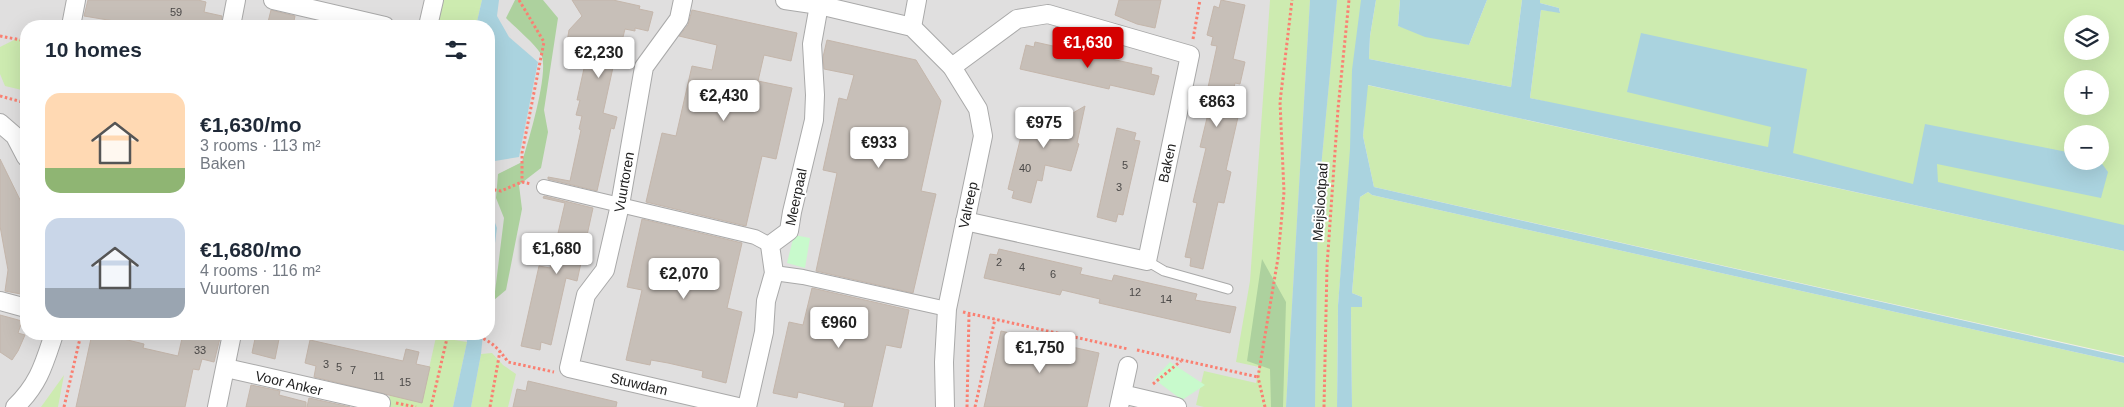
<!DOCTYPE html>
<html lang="en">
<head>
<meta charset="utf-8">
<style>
  :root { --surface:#fff; --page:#f6f6f7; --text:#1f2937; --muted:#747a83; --accent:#d40000 }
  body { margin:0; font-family:Helvetica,sans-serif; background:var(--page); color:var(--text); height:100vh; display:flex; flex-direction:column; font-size:19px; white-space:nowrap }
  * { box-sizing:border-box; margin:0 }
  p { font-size:16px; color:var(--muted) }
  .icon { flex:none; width:28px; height:28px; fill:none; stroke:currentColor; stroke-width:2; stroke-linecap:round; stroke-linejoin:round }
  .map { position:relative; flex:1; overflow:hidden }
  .drawer { position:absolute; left:20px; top:20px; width:475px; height:320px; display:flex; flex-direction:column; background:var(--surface); border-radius:20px; box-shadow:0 5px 20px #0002 }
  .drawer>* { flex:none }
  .controls { position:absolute; left:2064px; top:15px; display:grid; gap:10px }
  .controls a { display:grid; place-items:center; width:45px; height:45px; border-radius:50%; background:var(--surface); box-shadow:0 5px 20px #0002; font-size:25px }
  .price { position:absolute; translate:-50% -42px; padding:0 11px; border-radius:5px; background:#fff; color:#222; font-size:16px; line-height:32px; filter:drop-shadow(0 1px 2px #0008) }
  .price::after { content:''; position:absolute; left:50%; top:30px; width:15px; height:11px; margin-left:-8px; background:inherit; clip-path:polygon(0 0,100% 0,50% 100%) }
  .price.on { background:var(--accent); color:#fff }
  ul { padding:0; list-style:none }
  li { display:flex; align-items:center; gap:15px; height:125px; padding:0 25px }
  li span { display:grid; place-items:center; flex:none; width:140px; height:100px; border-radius:15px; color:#555 }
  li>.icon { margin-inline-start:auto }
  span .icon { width:60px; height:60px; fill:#fffc; stroke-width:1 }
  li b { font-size:21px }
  h2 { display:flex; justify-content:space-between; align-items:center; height:60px; padding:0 25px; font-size:21px }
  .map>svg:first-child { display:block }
</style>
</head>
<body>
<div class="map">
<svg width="2124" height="407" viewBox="0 0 2124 407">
  <rect width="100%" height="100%" fill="#f2efe9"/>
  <path fill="#e0dfdf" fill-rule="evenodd" d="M0,0H1355L1330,407H0ZM26,26H489V334H26Z"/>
  <g fill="#cdebb0" fill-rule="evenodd">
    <polygon points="440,0 482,0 476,26 434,26"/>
    <polygon points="1270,0 1310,0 1286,407 1204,407 1196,405 1204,371 1256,383 1259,367 1236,362 1250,281"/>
    <polygon points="1337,0 1364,0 1338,305 1337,407 1315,407 1318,199"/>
    <polygon points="1376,0 1400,0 1398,26 1469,45 1487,0 1522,0 1511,87 1369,59 1370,36"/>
    <path d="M1540,0H2124V240L1530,98L1541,10L1560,12L1559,8L1540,3ZM2072,24H2100V51H2072ZM2072,79H2100V106H2072ZM2072,134H2100V161H2072Z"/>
    <polygon points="16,39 26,41 26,91 5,86 0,74 0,47"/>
    <polygon points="1367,85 2124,251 2124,356 1374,187 1363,136"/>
    <polygon points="1368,192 1372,195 2124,363 2124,407 1352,407 1351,307 1362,306 1362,297 1352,293 1360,197"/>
    <polygon points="436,337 467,342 453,407 387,407 393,384 424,391"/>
    <polygon points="492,353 503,365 516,374 508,407 471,407 481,354"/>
    <polygon points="64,375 58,407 41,407"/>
  </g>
  <g fill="#add19e">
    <path d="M515,0H543L558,18L544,110L548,132L541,168L519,185L522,209L506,290L494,300L504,218L496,198L498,174L522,162C528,142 550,71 541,54C534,43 516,28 506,18Z"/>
    <polygon points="1262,259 1286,302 1283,407 1271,407 1270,369 1247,361"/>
  </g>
  <g fill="#c8facc">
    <polygon points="794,235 810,238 805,268 787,263"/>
    <polygon points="1170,362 1205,385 1182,400 1154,379"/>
  </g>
  <g fill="#aad3df">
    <polygon points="482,0 499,0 497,16 509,37 538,62 519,157 489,162 489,26 476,26"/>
    <polygon points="1310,0 1337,0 1318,199 1315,407 1286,407"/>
    <polygon points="1361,0 1376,0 1370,36 1369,59 1511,87 1522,0 1540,0 1540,3 1559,8 1560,13 1541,10 1530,98 1768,147 1771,127 1627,92 1641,33 1807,69 1793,153 1913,184 1925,124 2072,153 2072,161 2100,161 2108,172 2101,198 1937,164 1938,182 2124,225 2124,251 1368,85 1363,136 1374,187 2124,357 2124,363 1372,195 1368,192 1360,197 1352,293 1362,297 1362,307 1351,307 1352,407 1337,407 1338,305 1350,149 1352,70"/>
    <polygon points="1400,0 1487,0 1469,45 1425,37 1398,26"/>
    <polygon points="489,216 494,220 497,228 489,289"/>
    <polygon points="466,334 483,334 481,354 471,407 453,407 467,342"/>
  </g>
  <g fill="#c7bfb8" stroke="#c4b6ab">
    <polygon points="88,0 198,0 206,2 204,12 222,16 221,26 165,26 141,21 139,26 125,26 126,23 84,16"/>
    <polygon points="572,0 613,0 640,6 639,9 653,12 648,31 635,28 635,31 625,29 619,53 617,49 603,113 617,117 614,129 611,128 597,191 548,179 548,177 570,181 581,130 579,129 582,116 576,115 580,100 577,100 589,46 567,42 569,30 582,16"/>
    <polygon points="1119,0 1161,0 1155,28 1137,24 1115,15"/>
    <polygon points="1221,0 1245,5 1233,59 1245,62 1240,84 1235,83 1228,115 1238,117 1226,170 1231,172 1224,203 1218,202 1203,269 1190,266 1191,258 1185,257 1197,203 1193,202 1206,148 1200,147 1213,93 1207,92 1217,46 1211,45 1213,37 1207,35 1214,6 1219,8"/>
    <polygon points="271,10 295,16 293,26 267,26"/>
    <polygon points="692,10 797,33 791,61 764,55 758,81 792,88 776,159 762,156 746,226 646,202 662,133 676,136 692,66 712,70 717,45 679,36 688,25"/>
    <polygon points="827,40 916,60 941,101 921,191 936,194 913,293 816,271 837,173 823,170 839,98 847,100 854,75 824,69 823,57"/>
    <polygon points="1035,42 1152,68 1151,74 1159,76 1154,95 1110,85 1109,89 1020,69 1026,45 1034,47"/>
    <polygon points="1085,106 1077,143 1079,144 1071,171 1045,165 1042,181 1037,180 1031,203 1012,198 1014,191 1008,189 1028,108 1066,117"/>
    <polygon points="1117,128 1136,133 1134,140 1140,141 1123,215 1118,214 1116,222 1097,217"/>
    <polygon points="0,159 26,212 26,295 5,291 8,270 0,226"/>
    <polygon points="544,196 593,208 577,281 566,278 551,345 541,342 540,350 521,346 539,266 550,268 565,203 543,198"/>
    <polygon points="642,219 742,243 727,308 742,312 726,383 702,377 703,371 668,363 651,360 650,365 626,360 642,290 627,287"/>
    <polygon points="999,249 1082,268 1080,274 1112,281 1114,275 1197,294 1195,300 1236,307 1230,333 1099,303 1100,299 1062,290 1060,295 984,278 990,254 997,255"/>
    <polygon points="812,288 909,310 901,348 886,345 872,407 844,407 845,403 798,392 797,398 773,393 789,322 803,325"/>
    <polygon points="0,315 22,321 18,333 25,335 18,351 12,360 0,352"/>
    <polygon points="1001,331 1099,353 1087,407 984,407"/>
    <polygon points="92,334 103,334 144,344 143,348 178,356 183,334 221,334 214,362 202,359 199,370 193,369 185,407 76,407"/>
    <polygon points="256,334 280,334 275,359 252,353"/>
    <polygon points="310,340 403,361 406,349 419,352 416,364 430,367 422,403 314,377 316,366 305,363"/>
    <polygon points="528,381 617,402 616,407 513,407 517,389 526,391"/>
    <polygon points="251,385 280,391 279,395 306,402 306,407 246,407"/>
    <polygon points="309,398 350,407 307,407"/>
  </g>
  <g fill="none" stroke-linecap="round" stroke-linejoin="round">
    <g stroke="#a9a9a9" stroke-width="11">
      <polyline id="service" points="1147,261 1164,271 1228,289"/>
    </g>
    <g stroke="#a9a9a9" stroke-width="16">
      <g id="pedestrian">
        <polyline points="544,187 755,237 770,245"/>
        <polyline points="774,273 803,277 947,309"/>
      </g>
    </g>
    <g stroke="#a9a9a9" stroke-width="20">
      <g id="minor">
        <polyline points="273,0 385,26"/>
        <polyline points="683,0 679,19 644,67 620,205 605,270 586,295 569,368 738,407"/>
        <polyline points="785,0 819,5 912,27 952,67 978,109 983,136 947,309 944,362 945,407"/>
        <polyline points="71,26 76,0"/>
        <polyline points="231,26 236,0"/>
        <polyline points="428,26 434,0"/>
        <polyline points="912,27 917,0"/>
        <polyline points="952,67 1017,19 1048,14 1190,55 1147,261 965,221"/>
        <polyline points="0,123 15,136 26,157"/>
        <polyline points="0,301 26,308"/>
        <polyline points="226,368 381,403 380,407"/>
        <polyline points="1122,394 1177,407"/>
        <path d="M15,407C39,384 44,364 54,334"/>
        <polyline points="217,407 232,334"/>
        <polyline points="747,407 764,332 766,301 774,273 770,245 789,231 792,212 814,120 815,95 812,44 819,5"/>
        <polyline points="1119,407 1128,366"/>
      </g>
    </g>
    <g stroke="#fa8072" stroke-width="3" stroke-dasharray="2.5 2.5" stroke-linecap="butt">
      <polyline points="519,0 544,42 522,153 522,182"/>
      <polyline points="0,36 26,41"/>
      <polyline points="1193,39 1200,0"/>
      <polyline points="0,96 26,103"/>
      <polyline points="489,189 501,191 522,182 531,184"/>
      <polyline points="963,312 1128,349"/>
      <path d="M469,334C488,338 497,346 508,362L554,372"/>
      <polyline points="1137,350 1258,377"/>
      <polyline points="1153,384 1181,361"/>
      <polyline points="396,403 416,407"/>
      <polyline points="64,407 81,334"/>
      <polyline points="431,407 448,334"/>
      <polyline points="490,407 500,351"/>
      <polyline points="967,407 969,314"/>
      <polyline points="975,407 995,319"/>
      <polyline points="1265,407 1258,377 1278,258 1284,192 1280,102 1292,0"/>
      <polyline points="1324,407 1327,266 1338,109 1349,0"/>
    </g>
    <use href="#service" stroke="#fff" stroke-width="9"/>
    <use href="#pedestrian" stroke="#fff" stroke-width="14"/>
    <use href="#minor" stroke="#fff" stroke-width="18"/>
  </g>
  <g text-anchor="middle" stroke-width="4" stroke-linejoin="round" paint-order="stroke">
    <g font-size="11" fill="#4b4948">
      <text x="176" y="16">59</text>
      <text x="1125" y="169">5</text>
      <text x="1025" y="172">40</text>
      <text x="1119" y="191">3</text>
      <text x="999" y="266">2</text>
      <text x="1022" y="271">4</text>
      <text x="1053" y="278">6</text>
      <text x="1135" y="296">12</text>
      <text x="1166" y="303">14</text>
      <text x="200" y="354">33</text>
      <text x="326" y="368">3</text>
      <text x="339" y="371">5</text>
      <text x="353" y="374">7</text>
      <text x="379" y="380">11</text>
      <text x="405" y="386">15</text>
    </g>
    <g font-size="14" fill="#222" stroke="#fff">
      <text transform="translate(1167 163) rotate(-78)" y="5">Baken</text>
      <text transform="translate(624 182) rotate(-80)" y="5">Vuurtoren</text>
      <text transform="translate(796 197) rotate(-78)" y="5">Meerpaal</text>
      <text transform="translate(1320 202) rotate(-86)" y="5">Meijslootpad</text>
      <text transform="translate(968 205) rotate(-78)" y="5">Valreep</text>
      <text transform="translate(289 383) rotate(13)" y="5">Voor Anker</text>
      <text transform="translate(639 384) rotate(13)" y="5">Stuwdam</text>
    </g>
  </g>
</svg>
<div class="controls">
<a><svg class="icon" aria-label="layers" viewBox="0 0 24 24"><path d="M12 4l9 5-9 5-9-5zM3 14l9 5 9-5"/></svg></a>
<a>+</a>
<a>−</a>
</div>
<b class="price on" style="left:1088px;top:69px">€1,630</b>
<b class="price" style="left:599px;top:79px">€2,230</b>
<b class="price" style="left:724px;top:122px">€2,430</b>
<b class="price" style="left:1217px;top:128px">€863</b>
<b class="price" style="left:1044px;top:149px">€975</b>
<b class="price" style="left:879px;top:169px">€933</b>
<b class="price" style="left:557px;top:275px">€1,680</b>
<b class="price" style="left:684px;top:300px">€2,070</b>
<b class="price" style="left:839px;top:349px">€960</b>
<b class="price" style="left:1040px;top:374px">€1,750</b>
<section class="drawer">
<h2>10 homes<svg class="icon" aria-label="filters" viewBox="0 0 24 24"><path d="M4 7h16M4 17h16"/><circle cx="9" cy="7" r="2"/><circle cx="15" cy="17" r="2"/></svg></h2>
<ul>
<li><span style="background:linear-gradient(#ffd9b3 75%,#8fb573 0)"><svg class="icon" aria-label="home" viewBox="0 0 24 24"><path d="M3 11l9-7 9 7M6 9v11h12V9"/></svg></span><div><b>€1,630/mo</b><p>3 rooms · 113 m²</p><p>Baken</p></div></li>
<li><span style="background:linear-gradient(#c9d6e8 70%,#9aa5b1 0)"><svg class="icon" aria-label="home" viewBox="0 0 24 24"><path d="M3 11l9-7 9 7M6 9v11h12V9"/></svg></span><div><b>€1,680/mo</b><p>4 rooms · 116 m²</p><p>Vuurtoren</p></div></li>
</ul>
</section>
</div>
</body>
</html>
